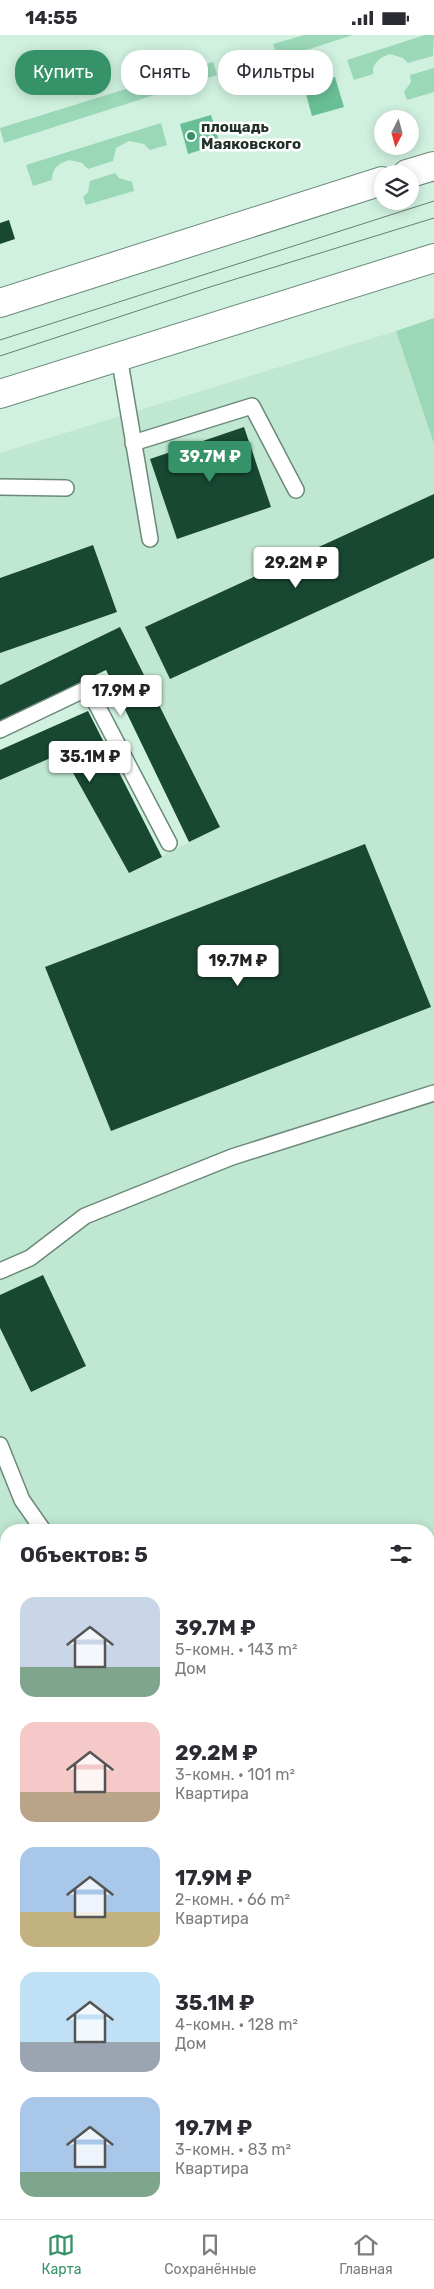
<!DOCTYPE html>
<html lang="ru">
<head>
<meta charset="utf-8">
<style>
  :root { --surface:#fff; --page:#f7f7f7; --text:#2b2b33; --muted:#7c7c81; --line:#e1e1e2; --accent:#369269 }
  body { margin:0; font-family:Rubik,sans-serif; background:var(--page); color:var(--text); height:100vh; display:flex; flex-direction:column; font-size:19px; white-space:nowrap }
  * { box-sizing:border-box; margin:0 }
  p { font-size:16px; color:var(--muted) }
  .icon { flex:none; width:28px; height:28px; fill:none; stroke:currentColor; stroke-width:2; stroke-linecap:round; stroke-linejoin:round }
  .map { position:relative; flex:1; overflow:hidden }
  .panel { position:absolute; left:0px; top:1489px; width:435px; height:696px; display:flex; flex-direction:column; background:var(--surface); border-radius:20px 20px 0 0; box-shadow:0 2px 12px #0003 }
  .panel>* { flex:none }
  .banner { position:absolute; left:15px; top:15px; width:405px; height:45px; display:flex; gap:10px }
  .needle { width:32px; rotate:186deg }
  .tools { position:absolute; left:374px; top:75px; display:grid; gap:10px }
  .tools a { display:grid; place-items:center; width:45px; height:45px; border-radius:50%; background:var(--surface); box-shadow:0 2px 12px #0003; font-size:25px }
  .price { position:absolute; translate:-50% -42px; padding:0 11px; border-radius:5px; background:#fff; color:#222; font-size:16px; line-height:32px; filter:drop-shadow(0 1px 2px #0008) }
  .price::after { content:''; position:absolute; left:50%; top:30px; width:15px; height:11px; margin-left:-8px; background:inherit; clip-path:polygon(0 0,100% 0,50% 100%) }
  .price.selected { background:var(--accent); color:#fff }
  ul { padding:0; list-style:none }
  li { display:flex; align-items:center; gap:15px; height:125px; padding:0 20px }
  li span { display:grid; place-items:center; flex:none; width:140px; height:100px; border-radius:15px; color:#555 }
  li>.icon { margin-inline-start:auto }
  span .icon { width:60px; height:60px; fill:#fffc; stroke-width:1 }
  li b { font-size:21px }
  h2 { display:flex; justify-content:space-between; align-items:center; height:60px; padding:0 20px; font-size:21px }
  .chip { padding:0 18px; border-radius:20px; background:var(--surface); box-shadow:0 2px 12px #0003; font-size:18px; line-height:45px }
  .chip.selected { background:var(--accent); color:#fff }
  .status { display:flex; justify-content:space-between; align-items:center; height:35px; padding:0 25px; background:var(--surface); direction:ltr }
  .status svg { height:14px; fill:currentColor }
  .tabs { display:flex; justify-content:space-around; align-items:center; height:70px; border-top:1px solid var(--line); background:var(--surface); font-size:14px; color:var(--muted) }
  .tabs a { display:grid; justify-items:center; gap:2px }
  .tabs .selected { color:var(--accent) }
  .map>svg:first-child { display:block }
</style>
</head>
<body>
<div class="status"><b>14:55</b><svg viewBox="0 0 49 12"><path d="M0 12V9h3v3zM5 12V6h3v6zM10 12V3h3v9zM15 12V0h3v12zM26 1h20v11H26zM47 4h2v5h-2z"/></svg></div>
<div class="map">
<svg width="434" height="2184" viewBox="0 0 434 2184">
  <rect width="100%" height="100%" fill="#d0f1df"/>
  <polygon fill="#bfe7d2" points="396,296 434,409 434,2184 212,2184 210,2179 429,2179 429,1495 6,1495 6,2009 0,1990 0,745 62,718 129,838 219,792 120,592 0,650 0,418"/>
  <g fill="#9ad8b8">
    <polygon points="304,0 353,0 278,24 273,9"/>
    <path d="M425,0H434L433,21L408,28L403,23L390,19C379,23 372,28 373,39L354,45L347,25Z"/>
    <polygon points="213,27 217,40 4,108 0,93"/>
    <polygon points="434,33 434,57 407,65 404,57 411,47 410,40"/>
    <path d="M161,88L167,110L150,115L144,109L129,106L116,113L113,126L88,134L82,128L69,125C58,129 52,133 52,145L33,151L26,130Z"/>
    <polygon points="115,138 119,143 132,147 134,156 86,170 83,162 88,157 90,146"/>
    <polygon points="434,283 434,409 396,296"/>
  </g>
  <g fill="#69bf95">
    <polygon points="335,42 344,72 312,81 304,52"/>
    <polygon points="211,80 220,109 188,119 180,89"/>
  </g>
  <g fill="#184732">
    <polygon points="9,185 15,204 0,209 0,188"/>
    <polygon points="244,392 271,472 177,504 150,424"/>
    <polygon points="434,459 434,523 170,644 145,592"/>
    <polygon points="93,510 117,577 0,618 0,543"/>
    <polygon points="120,592 220,792 189,807 106,635 0,686 0,650"/>
    <polygon points="88,676 162,822 129,838 62,718 0,745 0,715"/>
    <polygon points="365,809 431,972 111,1096 45,932"/>
    <polygon points="43,1240 86,1331 31,1357 0,1293 0,1260"/>
    <polygon points="0,1991 6,2009 6,2179 64,2179 66,2184 3,2184 0,2176"/>
    <polygon points="172,2179 210,2179 212,2184 173,2184"/>
  </g>
  <g fill="none" stroke-linecap="round" stroke-linejoin="round">
    <g stroke="#6b8979" stroke-width="18">
      <g id="lane">
        <polyline points="119,321 150,504"/>
        <polyline points="133,408 252,371 296,455"/>
        <polyline points="0,452 66,453"/>
        <polyline points="0,695 88,653 169,808"/>
        <polyline points="0,1236 30,1223 85,1181 232,1122 434,1058"/>
        <polyline points="0,1410 22,1465 43,1495"/>
        <polyline points="152,2179 153,2184"/>
        <polyline points="334,2179 338,2184"/>
      </g>
    </g>
    <g stroke="#6b8979" stroke-width="30">
      <g id="highway">
        <polyline points="407,139 434,131"/>
        <polyline points="0,268 382,146"/>
        <polyline points="0,359 434,223"/>
      </g>
    </g>
    <use href="#lane" stroke="#fff" stroke-width="15"/>
    <use href="#highway" stroke="#fff" stroke-width="28"/>
    <g stroke="#697e72" stroke-width="1">
      <polyline points="0,305 434,166"/>
      <polyline points="0,321 213,251 434,183"/>
    </g>
  </g>
  <circle fill="#369269" stroke="#fff" stroke-width="2" cx="191" cy="101" r="5"/>
  <g text-anchor="middle" stroke-width="5" stroke-linejoin="round" paint-order="stroke">
    <g font-size="15" font-weight="bold" fill="#233029" stroke="#fff" text-anchor="start">
      <text x="201" y="97">площадь<tspan x="201" dy="17">Маяковского</tspan></text>
    </g>
  </g>
</svg>
<div class="tools">
<a><svg class="needle" viewBox="-14 -14 28 28"><path d="M0-13l5 13h-10z" fill="#e53935"/><path d="M0 13l5-13h-10z" fill="#7c7c81"/></svg></a>
<a><svg class="icon" aria-label="layers" viewBox="0 0 24 24"><path d="M12 4l9 5-9 5-9-5zM3 14l9 5 9-5"/></svg></a>
</div>
<b class="price selected" style="left:210px;top:448px">39.7M ₽</b>
<b class="price" style="left:296px;top:554px">29.2M ₽</b>
<b class="price" style="left:121px;top:682px">17.9M ₽</b>
<b class="price" style="left:90px;top:748px">35.1M ₽</b>
<b class="price" style="left:238px;top:952px">19.7M ₽</b>
<div class="banner">
<a class="chip selected">Купить</a>
<a class="chip">Снять</a>
<a class="chip">Фильтры</a>
</div>
<section class="panel">
<h2>Объектов: 5<svg class="icon" aria-label="filters" viewBox="0 0 24 24"><path d="M4 7h16M4 17h16"/><circle cx="9" cy="7" r="2"/><circle cx="15" cy="17" r="2"/></svg></h2>
<ul>
<li><span style="background:linear-gradient(#c9d6e8 70%,#7fa58c 0)"><svg class="icon" aria-label="home" viewBox="0 0 24 24"><path d="M3 11l9-7 9 7M6 9v11h12V9"/></svg></span><div><b>39.7M ₽</b><p>5-комн. · 143 m²</p><p>Дом</p></div></li>
<li><span style="background:linear-gradient(#f6c9c9 70%,#b9a48a 0)"><svg class="icon" aria-label="home" viewBox="0 0 24 24"><path d="M3 11l9-7 9 7M6 9v11h12V9"/></svg></span><div><b>29.2M ₽</b><p>3-комн. · 101 m²</p><p>Квартира</p></div></li>
<li><span style="background:linear-gradient(#a9c7e8 65%,#c2b280 0)"><svg class="icon" aria-label="home" viewBox="0 0 24 24"><path d="M3 11l9-7 9 7M6 9v11h12V9"/></svg></span><div><b>17.9M ₽</b><p>2-комн. · 66 m²</p><p>Квартира</p></div></li>
<li><span style="background:linear-gradient(#bfe0f5 70%,#9aa5b1 0)"><svg class="icon" aria-label="home" viewBox="0 0 24 24"><path d="M3 11l9-7 9 7M6 9v11h12V9"/></svg></span><div><b>35.1M ₽</b><p>4-комн. · 128 m²</p><p>Дом</p></div></li>
<li><span style="background:linear-gradient(#a9c7e8 75%,#7fa58c 0)"><svg class="icon" aria-label="home" viewBox="0 0 24 24"><path d="M3 11l9-7 9 7M6 9v11h12V9"/></svg></span><div><b>19.7M ₽</b><p>3-комн. · 83 m²</p><p>Квартира</p></div></li>
</ul>
</section>
</div>
<nav class="tabs">
<a class="selected"><svg class="icon" aria-label="map" viewBox="0 0 24 24"><path d="M3 6l6-2 6 2 6-2v14l-6 2-6-2-6 2zM9 4v14M15 6v14"/></svg>Карта</a>
<a><svg class="icon" aria-label="saved" viewBox="0 0 24 24"><path d="M7 4h10v16l-5-4-5 4z"/></svg>Сохранённые</a>
<a><svg class="icon" aria-label="home" viewBox="0 0 24 24"><path d="M3 11l9-7 9 7M6 9v11h12V9"/></svg>Главная</a>
</nav>
</body>
</html>
